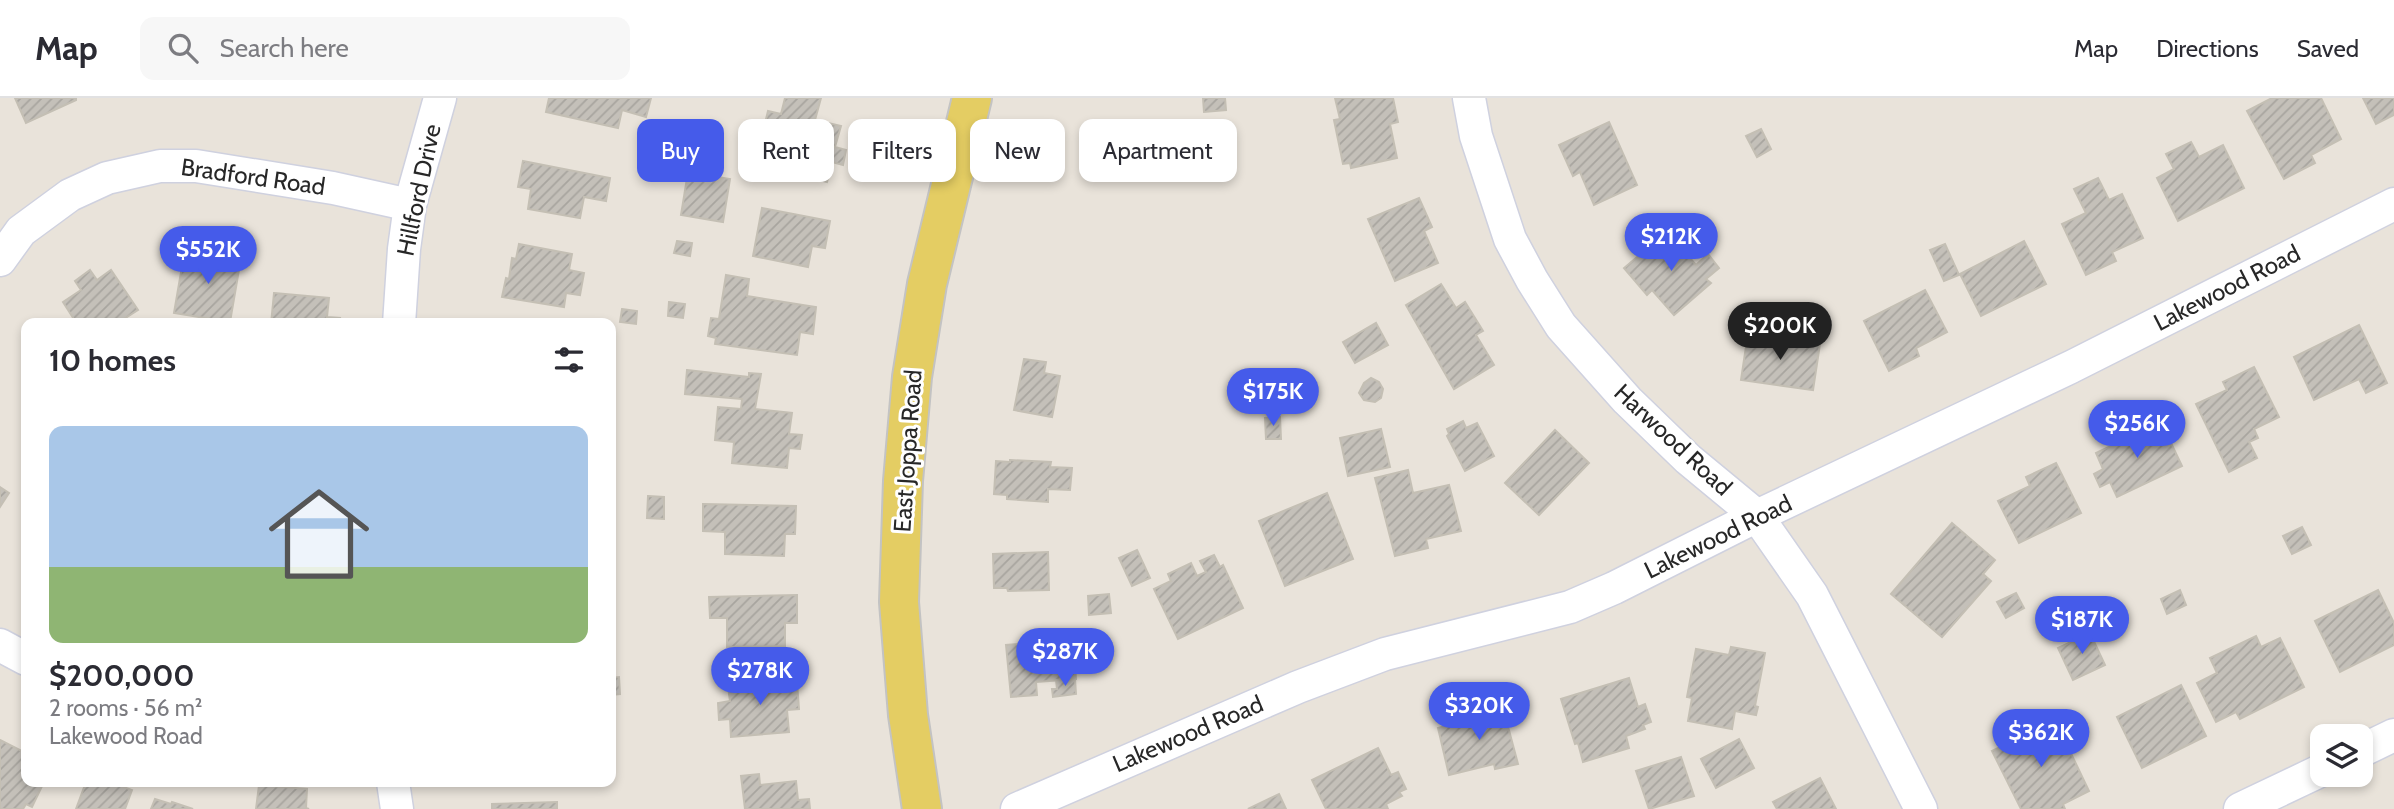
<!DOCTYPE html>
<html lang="en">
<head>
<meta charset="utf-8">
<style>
  :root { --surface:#fff; --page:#f7f7f7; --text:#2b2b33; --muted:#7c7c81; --line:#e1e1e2; --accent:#455bea }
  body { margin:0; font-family:Cabin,sans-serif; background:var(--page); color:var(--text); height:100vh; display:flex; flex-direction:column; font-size:26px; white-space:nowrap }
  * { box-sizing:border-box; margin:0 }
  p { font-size:23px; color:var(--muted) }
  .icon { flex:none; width:38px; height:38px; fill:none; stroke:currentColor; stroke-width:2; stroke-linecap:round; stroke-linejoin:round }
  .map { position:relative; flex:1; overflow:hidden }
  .panel { position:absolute; left:21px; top:220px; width:595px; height:469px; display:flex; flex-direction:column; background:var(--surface); border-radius:14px; box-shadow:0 4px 10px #0003 }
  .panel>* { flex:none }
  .hud { position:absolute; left:637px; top:21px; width:665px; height:63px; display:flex; gap:14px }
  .tools { position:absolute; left:2310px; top:626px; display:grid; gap:14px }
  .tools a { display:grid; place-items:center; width:63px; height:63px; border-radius:14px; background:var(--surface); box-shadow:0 4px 10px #0003; font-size:35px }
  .price { position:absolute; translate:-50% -60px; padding:0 16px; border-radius:24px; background:var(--accent); color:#fff; font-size:23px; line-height:46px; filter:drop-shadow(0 2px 4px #0008) }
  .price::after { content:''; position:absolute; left:50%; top:42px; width:21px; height:16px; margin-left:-10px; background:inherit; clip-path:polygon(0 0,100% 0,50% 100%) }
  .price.active { background:#222; color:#fff }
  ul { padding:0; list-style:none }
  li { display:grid; align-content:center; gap:14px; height:371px; padding:0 28px }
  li+li { border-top:2px solid var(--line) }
  li span { display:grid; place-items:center; height:217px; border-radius:14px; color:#555 }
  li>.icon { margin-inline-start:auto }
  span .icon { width:126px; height:126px; fill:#fffc; stroke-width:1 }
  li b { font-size:30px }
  h2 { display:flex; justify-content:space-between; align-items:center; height:84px; padding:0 28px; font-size:30px }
  .chip { padding:0 24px; border-radius:14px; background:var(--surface); box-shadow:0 4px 10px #0003; font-size:24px; line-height:63px }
  .chip.active { background:var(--accent); color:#fff }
  header { display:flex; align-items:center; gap:42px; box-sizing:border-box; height:98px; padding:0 35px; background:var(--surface); border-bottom:2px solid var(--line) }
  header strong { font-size:33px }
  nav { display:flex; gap:38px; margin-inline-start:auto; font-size:24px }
  .search { width:490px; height:63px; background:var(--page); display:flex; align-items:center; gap:18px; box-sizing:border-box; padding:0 24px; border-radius:14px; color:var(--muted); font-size:26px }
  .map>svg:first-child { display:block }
</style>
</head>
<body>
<header>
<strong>Map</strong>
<div class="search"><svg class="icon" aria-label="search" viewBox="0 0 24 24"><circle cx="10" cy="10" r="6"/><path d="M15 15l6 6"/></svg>Search here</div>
<nav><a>Map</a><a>Directions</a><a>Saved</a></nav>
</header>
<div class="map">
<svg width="2394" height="711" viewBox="0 0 2394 711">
  <defs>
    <pattern id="building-hatch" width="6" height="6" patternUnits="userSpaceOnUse" patternTransform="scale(1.75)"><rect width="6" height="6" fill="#c4c0b9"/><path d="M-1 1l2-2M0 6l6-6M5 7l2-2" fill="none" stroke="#a8a59f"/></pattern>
  </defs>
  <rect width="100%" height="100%" fill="#e9e3da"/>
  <g fill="url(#building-hatch)" stroke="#c4bfb4" stroke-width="2">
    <polygon points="15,0 76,0 76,2 26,25"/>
    <polygon points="549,0 651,0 646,19 622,12 618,30 546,14"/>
    <polygon points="785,0 821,0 815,22 841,28 835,49 846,52 843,67 832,64 827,84 755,66 768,13 781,16"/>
    <polygon points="1203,0 1225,0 1226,12 1204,14"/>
    <polygon points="1335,0 1393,0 1398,24 1390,26 1397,60 1351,70 1350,65 1343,66 1334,22 1340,21"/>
    <polygon points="2272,0 2321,0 2341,41 2311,57 2315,65 2284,81 2247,13"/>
    <polygon points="2363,0 2394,0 2394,17 2376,26"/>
    <polygon points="1609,24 1637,87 1594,107 1580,74 1573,78 1559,47"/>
    <polygon points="1761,31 1771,51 1757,59 1746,38"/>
    <polygon points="693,44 716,48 712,65 690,61"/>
    <polygon points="2191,44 2199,59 2223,47 2244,90 2178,123 2157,80 2174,71 2166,56"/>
    <polygon points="523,63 610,80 606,103 584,99 580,120 528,111 531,91 518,89"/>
    <polygon points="688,74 730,81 723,124 681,117"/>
    <polygon points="2098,80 2109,102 2122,96 2143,140 2112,154 2116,163 2086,177 2062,126 2086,115 2074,91"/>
    <polygon points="1419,100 1432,129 1424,133 1438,165 1395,183 1368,121"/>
    <polygon points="762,110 830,123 825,150 812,148 808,169 753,158"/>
    <polygon points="1667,134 1696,167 1708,156 1719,170 1706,181 1711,185 1674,217 1652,192 1647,197 1624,170"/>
    <polygon points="677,143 692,145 690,158 674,155"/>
    <polygon points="2024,143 2046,186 1981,218 1960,176"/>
    <polygon points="519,146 572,156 569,172 584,175 580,197 566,195 564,209 502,199 506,180 509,181 512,160 516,161"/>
    <polygon points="1945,146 1959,177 1944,183 1930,152"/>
    <polygon points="185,151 241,160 230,224 174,215"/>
    <polygon points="90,172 97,182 111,172 138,212 124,221 127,226 77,226 63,204 81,192 75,183"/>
    <polygon points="726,177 749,181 747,198 816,209 813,236 800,234 797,257 715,246 716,240 708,238 711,220 719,221"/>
    <polygon points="1441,186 1456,210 1465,204 1483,233 1476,237 1494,267 1454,291 1406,207"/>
    <polygon points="1925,192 1947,234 1916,250 1919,258 1889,273 1864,223"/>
    <polygon points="274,195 329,200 327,219 340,220 339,226 271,226"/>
    <polygon points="669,204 685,206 683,220 668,218"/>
    <polygon points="622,211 637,213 636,226 620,224"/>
    <polygon points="1376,225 1388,247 1355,265 1343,244"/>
    <polygon points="2359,227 2387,285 2366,295 2359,281 2314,302 2294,259"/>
    <polygon points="1748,235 1766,235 1765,238 1820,246 1813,292 1741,282"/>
    <polygon points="1024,261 1046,264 1044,275 1060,278 1052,319 1014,312"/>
    <polygon points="2254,269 2279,319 2254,331 2258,340 2249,344 2257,360 2229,374 2196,306 2227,292 2223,284"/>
    <polygon points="687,272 749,279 749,275 761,276 755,311 792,315 789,336 802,337 800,351 789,350 787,370 732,365 734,344 715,342 718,309 741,311 742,301 685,296"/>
    <polygon points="1371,280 1379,284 1383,291 1381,300 1375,304 1364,302 1359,295 1364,285"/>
    <polygon points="1280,319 1281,341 1266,341 1265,320"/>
    <polygon points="1463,323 1466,330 1477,325 1494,358 1465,373 1447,338 1449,336 1447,331"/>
    <polygon points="2161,324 2182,368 2117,399 2110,384 2100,389 2094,376 2103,371 2096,355"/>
    <polygon points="1381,331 1390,369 1348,378 1340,340"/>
    <polygon points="1555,332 1589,365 1539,417 1505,385"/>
    <polygon points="1010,362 1051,364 1050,369 1072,370 1070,392 1048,391 1048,404 1007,401 1007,397 994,396 996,363 1010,364"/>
    <polygon points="2056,365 2081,415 2019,445 1998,403 2030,388 2026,379"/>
    <polygon points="1408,372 1413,395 1449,387 1461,433 1426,441 1428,450 1395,458 1375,380"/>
    <polygon points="0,389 9,395 0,409"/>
    <polygon points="1327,395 1353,461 1285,488 1259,423"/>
    <polygon points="648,398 664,399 664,421 647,420"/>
    <polygon points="703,406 796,408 795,436 785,436 784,458 725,456 725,434 703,433"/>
    <polygon points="1952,425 1995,462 1983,476 1991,483 1942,539 1891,496"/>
    <polygon points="2302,429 2311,447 2292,456 2283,438"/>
    <polygon points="1137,452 1150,480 1132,488 1119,460"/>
    <polygon points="1048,454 1049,492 1008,493 1007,490 994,490 993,456"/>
    <polygon points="1214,457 1220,469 1223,467 1243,510 1178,541 1154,491 1171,483 1168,476 1191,465 1197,478 1206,474 1200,463"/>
    <polygon points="2180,492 2186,507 2167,516 2161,501"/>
    <polygon points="2378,492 2394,525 2394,547 2340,574 2315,523"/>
    <polygon points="2016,495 2024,510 2006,520 1997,504"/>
    <polygon points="1109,496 1111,515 1089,517 1088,498"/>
    <polygon points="797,497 797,525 785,525 785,548 727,549 727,520 710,520 709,499"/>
    <polygon points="2090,535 2105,567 2073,582 2058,550"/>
    <polygon points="2256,538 2261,549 2280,540 2304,589 2240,621 2236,614 2216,624 2197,585 2217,575 2210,560"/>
    <polygon points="1073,541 1076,581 1036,584 1037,597 1011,599 1006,547"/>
    <polygon points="1731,549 1765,555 1755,608 1758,609 1756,617 1735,613 1732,631 1688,623 1692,600 1687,599 1696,551 1729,557"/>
    <polygon points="781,574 782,585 797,584 799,611 787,612 789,634 731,639 730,621 719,622 718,605 730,603 728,589 765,586 764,576"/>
    <polygon points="619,579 620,596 611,597 611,580"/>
    <polygon points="1629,580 1638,609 1645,606 1651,624 1643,627 1645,631 1626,638 1629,650 1583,664 1578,645 1575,646 1561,601"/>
    <polygon points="1075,581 1076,596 1053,599 1052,591 1057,591 1056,582"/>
    <polygon points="2181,587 2206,638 2142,670 2117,619"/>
    <polygon points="1502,606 1518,666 1495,671 1494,666 1449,677 1438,630 1471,622 1468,613"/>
    <polygon points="2055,622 2089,693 2063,706 2065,711 2021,711 1992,653"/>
    <polygon points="1739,641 1754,670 1716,690 1701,661"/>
    <polygon points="0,642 26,655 26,684 44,684 32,709 26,706 23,711 0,711"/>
    <polygon points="1378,650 1391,677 1398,674 1406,691 1399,694 1402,698 1386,706 1388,711 1326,711 1312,682"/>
    <polygon points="1681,659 1694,698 1649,711 1636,673"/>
    <polygon points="759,676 760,687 796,683 798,702 809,701 810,711 745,711 741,678"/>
    <polygon points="1820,680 1836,711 1777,711 1773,704"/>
    <polygon points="86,684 110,684 132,692 125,711 76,711"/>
    <polygon points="259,687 307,691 306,710 309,711 256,711"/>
    <polygon points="1279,696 1286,711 1248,711"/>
    <polygon points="155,701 171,706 172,704 193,711 151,711"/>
    <polygon points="557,704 557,711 492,711 492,706"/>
  </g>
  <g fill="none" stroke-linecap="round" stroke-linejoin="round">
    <g stroke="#cfd1df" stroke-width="35">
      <g id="minor">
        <polyline points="1469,0 1476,38 1510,141 1532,182 1561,228 1627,302 1688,361 1757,418 1812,497 1921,711"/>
        <polyline points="0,162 21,133 70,97 107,80 160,68 196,68 333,90 410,107"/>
        <polyline points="399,226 404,151 410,107 440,0"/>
        <polyline points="0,547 26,561"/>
        <polyline points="2361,653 2394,637"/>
        <polyline points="393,684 397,711"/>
        <polyline points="1017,711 1298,589 1385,556 1570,509 1614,490 1757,418 2071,269 2394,106"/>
        <polyline points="2240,711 2322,672"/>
      </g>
    </g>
    <g stroke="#c3c3c3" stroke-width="42">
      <polyline id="primary" points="922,711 908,617 899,504 903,383 912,279 927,186 972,0"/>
    </g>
    <use href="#minor" stroke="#fff" stroke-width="32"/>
    <use href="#primary" stroke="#e4cd63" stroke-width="38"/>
  </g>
  <g text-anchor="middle" stroke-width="6" stroke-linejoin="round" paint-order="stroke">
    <g font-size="24" fill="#272727" stroke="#fff">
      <text transform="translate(253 79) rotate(8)" y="8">Bradford Road</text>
      <text transform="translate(419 92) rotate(-78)" y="8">Hillford Drive</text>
      <text transform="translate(2227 190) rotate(-27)" y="8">Lakewood Road</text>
      <text transform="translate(1673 342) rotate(43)" y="8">Harwood Road</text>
      <text transform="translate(908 353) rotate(-86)" y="8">East Joppa Road</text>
      <text transform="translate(1718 439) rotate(-26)" y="8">Lakewood Road</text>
      <text transform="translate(1188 636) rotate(-23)" y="8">Lakewood Road</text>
    </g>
  </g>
</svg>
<div class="tools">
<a><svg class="icon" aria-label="layers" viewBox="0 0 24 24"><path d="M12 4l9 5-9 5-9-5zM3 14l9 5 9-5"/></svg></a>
</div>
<b class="price" style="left:1671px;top:175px">$212K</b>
<b class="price" style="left:208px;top:188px">$552K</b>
<b class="price active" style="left:1780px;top:264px">$200K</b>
<b class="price" style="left:1273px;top:330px">$175K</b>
<b class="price" style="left:2137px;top:362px">$256K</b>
<b class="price" style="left:2082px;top:558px">$187K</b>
<b class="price" style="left:1065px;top:590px">$287K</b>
<b class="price" style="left:760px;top:609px">$278K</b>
<b class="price" style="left:1479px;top:644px">$320K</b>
<b class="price" style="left:2041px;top:671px">$362K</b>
<div class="hud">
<a class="chip active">Buy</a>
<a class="chip">Rent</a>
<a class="chip">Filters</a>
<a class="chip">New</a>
<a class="chip">Apartment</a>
</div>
<section class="panel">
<h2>10 homes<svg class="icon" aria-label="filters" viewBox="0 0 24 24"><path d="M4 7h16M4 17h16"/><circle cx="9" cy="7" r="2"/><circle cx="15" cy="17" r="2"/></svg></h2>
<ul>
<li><span style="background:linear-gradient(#a9c7e8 65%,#8fb573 0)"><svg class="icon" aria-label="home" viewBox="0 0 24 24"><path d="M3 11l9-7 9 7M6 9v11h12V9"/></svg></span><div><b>$200,000</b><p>2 rooms · 56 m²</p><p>Lakewood Road</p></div></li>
</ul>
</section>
</div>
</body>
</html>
